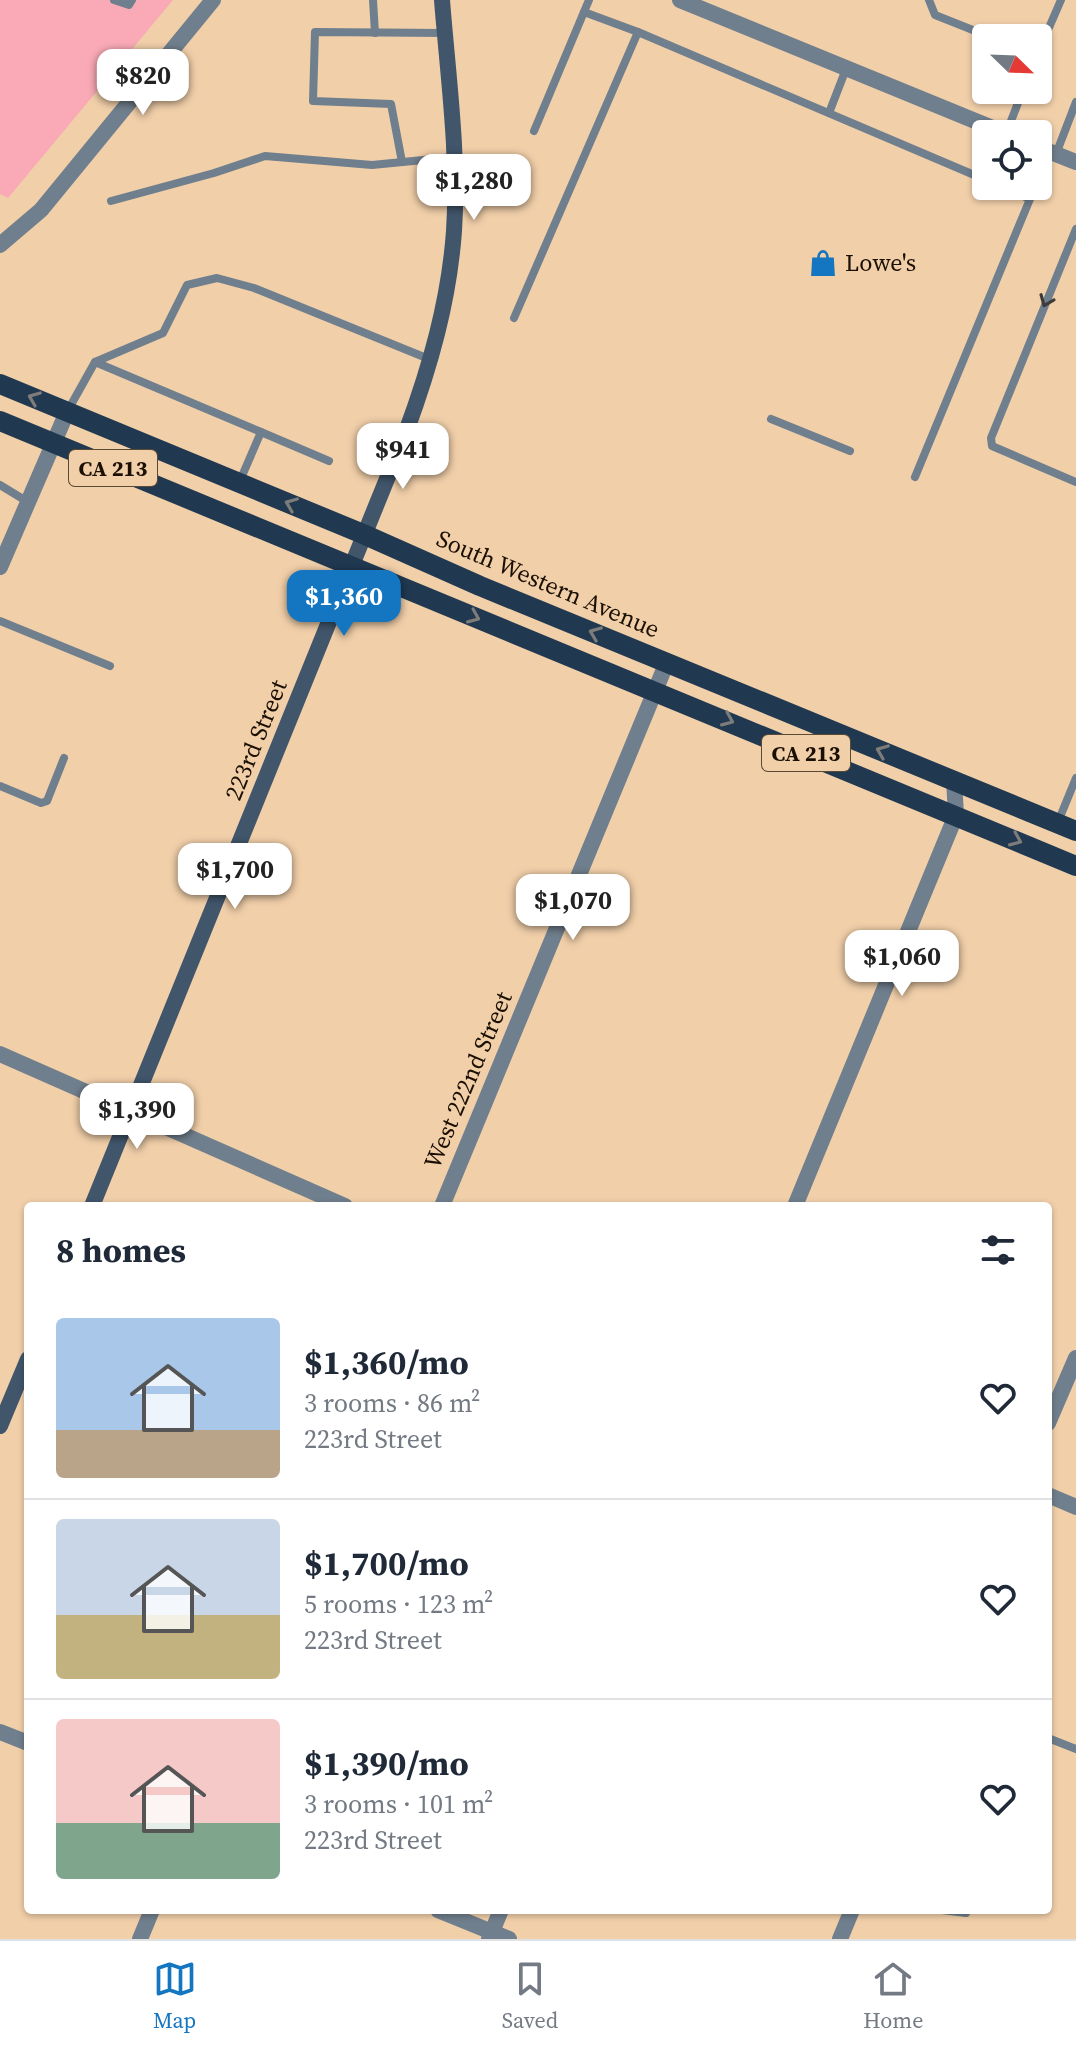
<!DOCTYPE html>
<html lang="en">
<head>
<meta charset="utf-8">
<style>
  :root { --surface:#fff; --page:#f6f6f7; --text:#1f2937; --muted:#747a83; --line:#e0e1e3; --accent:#1475c1 }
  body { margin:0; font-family:"Source Serif 4",serif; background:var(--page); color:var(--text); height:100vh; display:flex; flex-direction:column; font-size:30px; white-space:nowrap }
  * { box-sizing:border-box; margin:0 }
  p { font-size:26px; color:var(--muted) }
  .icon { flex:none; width:44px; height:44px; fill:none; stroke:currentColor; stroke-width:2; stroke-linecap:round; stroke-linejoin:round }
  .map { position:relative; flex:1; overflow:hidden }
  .sheet { position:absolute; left:24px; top:1202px; width:1028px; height:712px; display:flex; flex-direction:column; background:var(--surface); border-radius:8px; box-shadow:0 2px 6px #0004 }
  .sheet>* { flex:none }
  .needle { width:52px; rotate:113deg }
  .controls { position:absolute; left:972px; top:24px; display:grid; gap:16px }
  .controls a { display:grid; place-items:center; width:80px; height:80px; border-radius:8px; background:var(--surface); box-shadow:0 2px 6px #0004; font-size:40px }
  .price { position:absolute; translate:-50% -68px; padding:0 18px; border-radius:16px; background:#fff; color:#222; font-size:26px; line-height:52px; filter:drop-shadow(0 2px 4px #0008) }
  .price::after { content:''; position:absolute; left:50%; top:48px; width:24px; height:18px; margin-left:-12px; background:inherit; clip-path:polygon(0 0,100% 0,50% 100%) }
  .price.selected { background:var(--accent); color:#fff }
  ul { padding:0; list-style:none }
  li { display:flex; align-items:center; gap:24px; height:200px; padding:0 32px }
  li+li { border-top:2px solid var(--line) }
  li span { display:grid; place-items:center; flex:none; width:224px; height:160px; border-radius:8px; color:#555 }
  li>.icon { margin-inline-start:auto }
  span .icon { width:96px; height:96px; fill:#fffc; stroke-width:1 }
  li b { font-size:34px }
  h2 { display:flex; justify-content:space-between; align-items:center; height:96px; padding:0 32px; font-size:34px }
  .menu { display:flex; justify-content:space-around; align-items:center; height:112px; border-top:2px solid var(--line); background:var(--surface); font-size:22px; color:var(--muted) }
  .menu a { display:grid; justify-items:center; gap:4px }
  .menu .selected { color:var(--accent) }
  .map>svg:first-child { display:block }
</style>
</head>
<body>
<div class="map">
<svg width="1076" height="1939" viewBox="0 0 1076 1939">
  <rect width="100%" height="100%" fill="#f1cfa9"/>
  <polygon fill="#f9aab6" points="0,0 173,0 8,198 0,194"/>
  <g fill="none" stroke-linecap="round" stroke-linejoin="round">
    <g stroke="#707f8d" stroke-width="8">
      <polyline points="114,0 129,5 132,0"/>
      <polyline points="373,0 375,33"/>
      <polyline points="929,0 935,15 993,38"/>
      <polyline points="584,12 638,32"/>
      <polyline points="1038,53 1061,0"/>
      <polyline points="829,113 846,69"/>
      <polyline points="534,131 589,0"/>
      <polyline points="1006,134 1023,90"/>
      <polyline points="1056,154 1076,102"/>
      <polyline points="402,162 391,104 313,101 315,32 444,33"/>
      <polyline points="111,201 214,173 265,156 372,165 454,157"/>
      <polyline points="1076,229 991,438 992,446 1076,482"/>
      <polyline points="514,318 638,32 986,180"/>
      <polyline points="95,362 261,432 239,483"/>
      <polyline points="67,412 95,362 163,333 187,285 217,278 254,288 429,359"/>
      <polyline points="771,419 850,451"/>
      <polyline points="261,432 329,461"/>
      <polyline points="915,477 1030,199 1000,186"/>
      <polyline points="0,485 28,502"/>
      <polyline points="0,621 110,666"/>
      <polyline points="0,786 41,803 47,801 64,758"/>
      <polyline points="1058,822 1076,778"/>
      <polyline points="1048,1738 1076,1749"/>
      <polyline points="942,1910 966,1913"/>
    </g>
    <g stroke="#707f8d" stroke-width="16">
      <polyline points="0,567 67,412"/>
      <polyline points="0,1054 345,1206"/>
      <polyline points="442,1206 667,662"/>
      <polyline points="795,1206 956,815 954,780"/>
      <polyline points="1048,1423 1076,1358"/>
      <polyline points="1048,1495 1076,1507"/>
      <polyline points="0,1732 28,1743"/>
      <polyline points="438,1910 509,1939"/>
      <polyline points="140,1939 152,1910"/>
      <polyline points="489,1939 501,1910"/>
      <polyline points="840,1939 852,1910"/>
    </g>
    <g stroke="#707f8d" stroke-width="16">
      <polyline points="680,0 1007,134"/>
      <polyline points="1038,147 1076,162"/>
      <polyline points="0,245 41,210 213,0"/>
    </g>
    <g stroke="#41566b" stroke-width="16">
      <path d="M92,1206L406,432C430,367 449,301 454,231C459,154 448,77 442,0"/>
      <polyline points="0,1426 28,1359"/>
    </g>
    <g stroke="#203951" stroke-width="20">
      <polyline points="0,384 363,534 480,586 1076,831"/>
      <polyline points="0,421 1076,866"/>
    </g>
  </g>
  <defs><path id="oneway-chevron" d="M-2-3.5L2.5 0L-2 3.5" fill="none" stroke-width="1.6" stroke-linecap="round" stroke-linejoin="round" transform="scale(2)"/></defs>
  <use stroke="#3c3c3a" href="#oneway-chevron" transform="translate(1046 301) rotate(112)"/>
  <g stroke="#7e7c79">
    <use href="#oneway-chevron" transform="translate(34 398) rotate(-158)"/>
    <use href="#oneway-chevron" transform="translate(291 504) rotate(-158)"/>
    <use href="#oneway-chevron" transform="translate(474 617) rotate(23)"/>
    <use href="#oneway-chevron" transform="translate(595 633) rotate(-158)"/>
    <use href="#oneway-chevron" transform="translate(728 720) rotate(23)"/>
    <use href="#oneway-chevron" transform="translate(882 751) rotate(-158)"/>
    <use href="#oneway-chevron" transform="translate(1016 840) rotate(23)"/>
  </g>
  <defs>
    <g id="shop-bare" transform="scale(2.16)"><path d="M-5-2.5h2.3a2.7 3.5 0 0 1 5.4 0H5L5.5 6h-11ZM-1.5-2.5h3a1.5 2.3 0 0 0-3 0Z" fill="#1475c1" stroke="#f1cfa9" stroke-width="2.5" paint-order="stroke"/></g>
  </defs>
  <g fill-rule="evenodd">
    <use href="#shop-bare" x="823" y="263"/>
  </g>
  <g text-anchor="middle" stroke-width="8" stroke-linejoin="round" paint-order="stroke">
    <g fill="#f1cfa9" stroke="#5a4935" stroke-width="2">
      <rect x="69" y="450" width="88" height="36" rx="6"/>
      <rect x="762" y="735" width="88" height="36" rx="6"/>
    </g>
    <g font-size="22" font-weight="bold" fill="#1a0f03">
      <text x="113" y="476">CA 213</text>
      <text x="806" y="761">CA 213</text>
    </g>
    <g font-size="24" fill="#1a0f03" stroke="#f1cfa9" text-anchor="start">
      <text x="845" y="271">Lowe's</text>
    </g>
    <g font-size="24" fill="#1a0f03" stroke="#f1cfa9">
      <text transform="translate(548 584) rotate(23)" y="8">South Western Avenue</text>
      <text transform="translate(256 740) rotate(-68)" y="8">223rd Street</text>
      <text transform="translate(468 1080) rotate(-67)" y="8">West 222nd Street</text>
    </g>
  </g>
</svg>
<div class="controls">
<a><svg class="needle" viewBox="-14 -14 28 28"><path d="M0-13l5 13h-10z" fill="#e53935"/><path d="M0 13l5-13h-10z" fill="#747a83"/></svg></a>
<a><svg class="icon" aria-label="locate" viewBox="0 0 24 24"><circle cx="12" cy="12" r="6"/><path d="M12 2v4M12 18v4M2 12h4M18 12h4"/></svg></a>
</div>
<b class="price" style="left:143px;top:117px">$820</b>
<b class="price" style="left:474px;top:222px">$1,280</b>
<b class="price" style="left:403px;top:491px">$941</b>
<b class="price selected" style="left:344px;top:638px">$1,360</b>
<b class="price" style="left:235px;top:911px">$1,700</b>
<b class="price" style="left:573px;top:942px">$1,070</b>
<b class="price" style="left:902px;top:998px">$1,060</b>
<b class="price" style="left:137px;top:1151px">$1,390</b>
<section class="sheet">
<h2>8 homes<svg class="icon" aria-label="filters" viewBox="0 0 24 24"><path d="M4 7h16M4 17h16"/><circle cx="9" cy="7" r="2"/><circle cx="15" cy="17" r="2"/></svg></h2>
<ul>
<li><span style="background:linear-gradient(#a9c7e8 70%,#b9a48a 0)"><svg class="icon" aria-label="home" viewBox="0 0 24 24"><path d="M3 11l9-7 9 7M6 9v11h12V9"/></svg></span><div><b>$1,360/mo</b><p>3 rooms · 86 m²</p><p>223rd Street</p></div><svg class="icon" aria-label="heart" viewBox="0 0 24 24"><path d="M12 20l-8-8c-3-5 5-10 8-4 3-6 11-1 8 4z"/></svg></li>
<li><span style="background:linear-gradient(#c9d6e8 60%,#c2b280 0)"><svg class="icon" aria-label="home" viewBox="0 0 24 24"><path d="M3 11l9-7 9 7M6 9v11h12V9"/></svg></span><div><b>$1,700/mo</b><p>5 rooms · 123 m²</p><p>223rd Street</p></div><svg class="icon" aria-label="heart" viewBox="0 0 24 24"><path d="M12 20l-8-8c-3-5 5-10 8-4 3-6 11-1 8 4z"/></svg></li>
<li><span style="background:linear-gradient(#f6c9c9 65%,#7fa58c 0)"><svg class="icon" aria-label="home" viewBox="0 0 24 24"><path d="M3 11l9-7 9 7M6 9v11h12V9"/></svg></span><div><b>$1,390/mo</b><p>3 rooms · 101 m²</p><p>223rd Street</p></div><svg class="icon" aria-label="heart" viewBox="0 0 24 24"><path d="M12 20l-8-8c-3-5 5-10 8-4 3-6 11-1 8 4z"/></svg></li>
</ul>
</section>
</div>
<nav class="menu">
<a class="selected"><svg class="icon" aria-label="map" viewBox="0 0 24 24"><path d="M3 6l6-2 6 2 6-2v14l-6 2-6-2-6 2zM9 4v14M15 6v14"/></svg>Map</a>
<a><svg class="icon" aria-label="saved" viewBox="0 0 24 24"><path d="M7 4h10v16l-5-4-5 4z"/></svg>Saved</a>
<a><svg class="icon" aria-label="home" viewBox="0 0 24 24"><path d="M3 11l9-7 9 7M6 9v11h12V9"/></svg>Home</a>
</nav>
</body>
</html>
